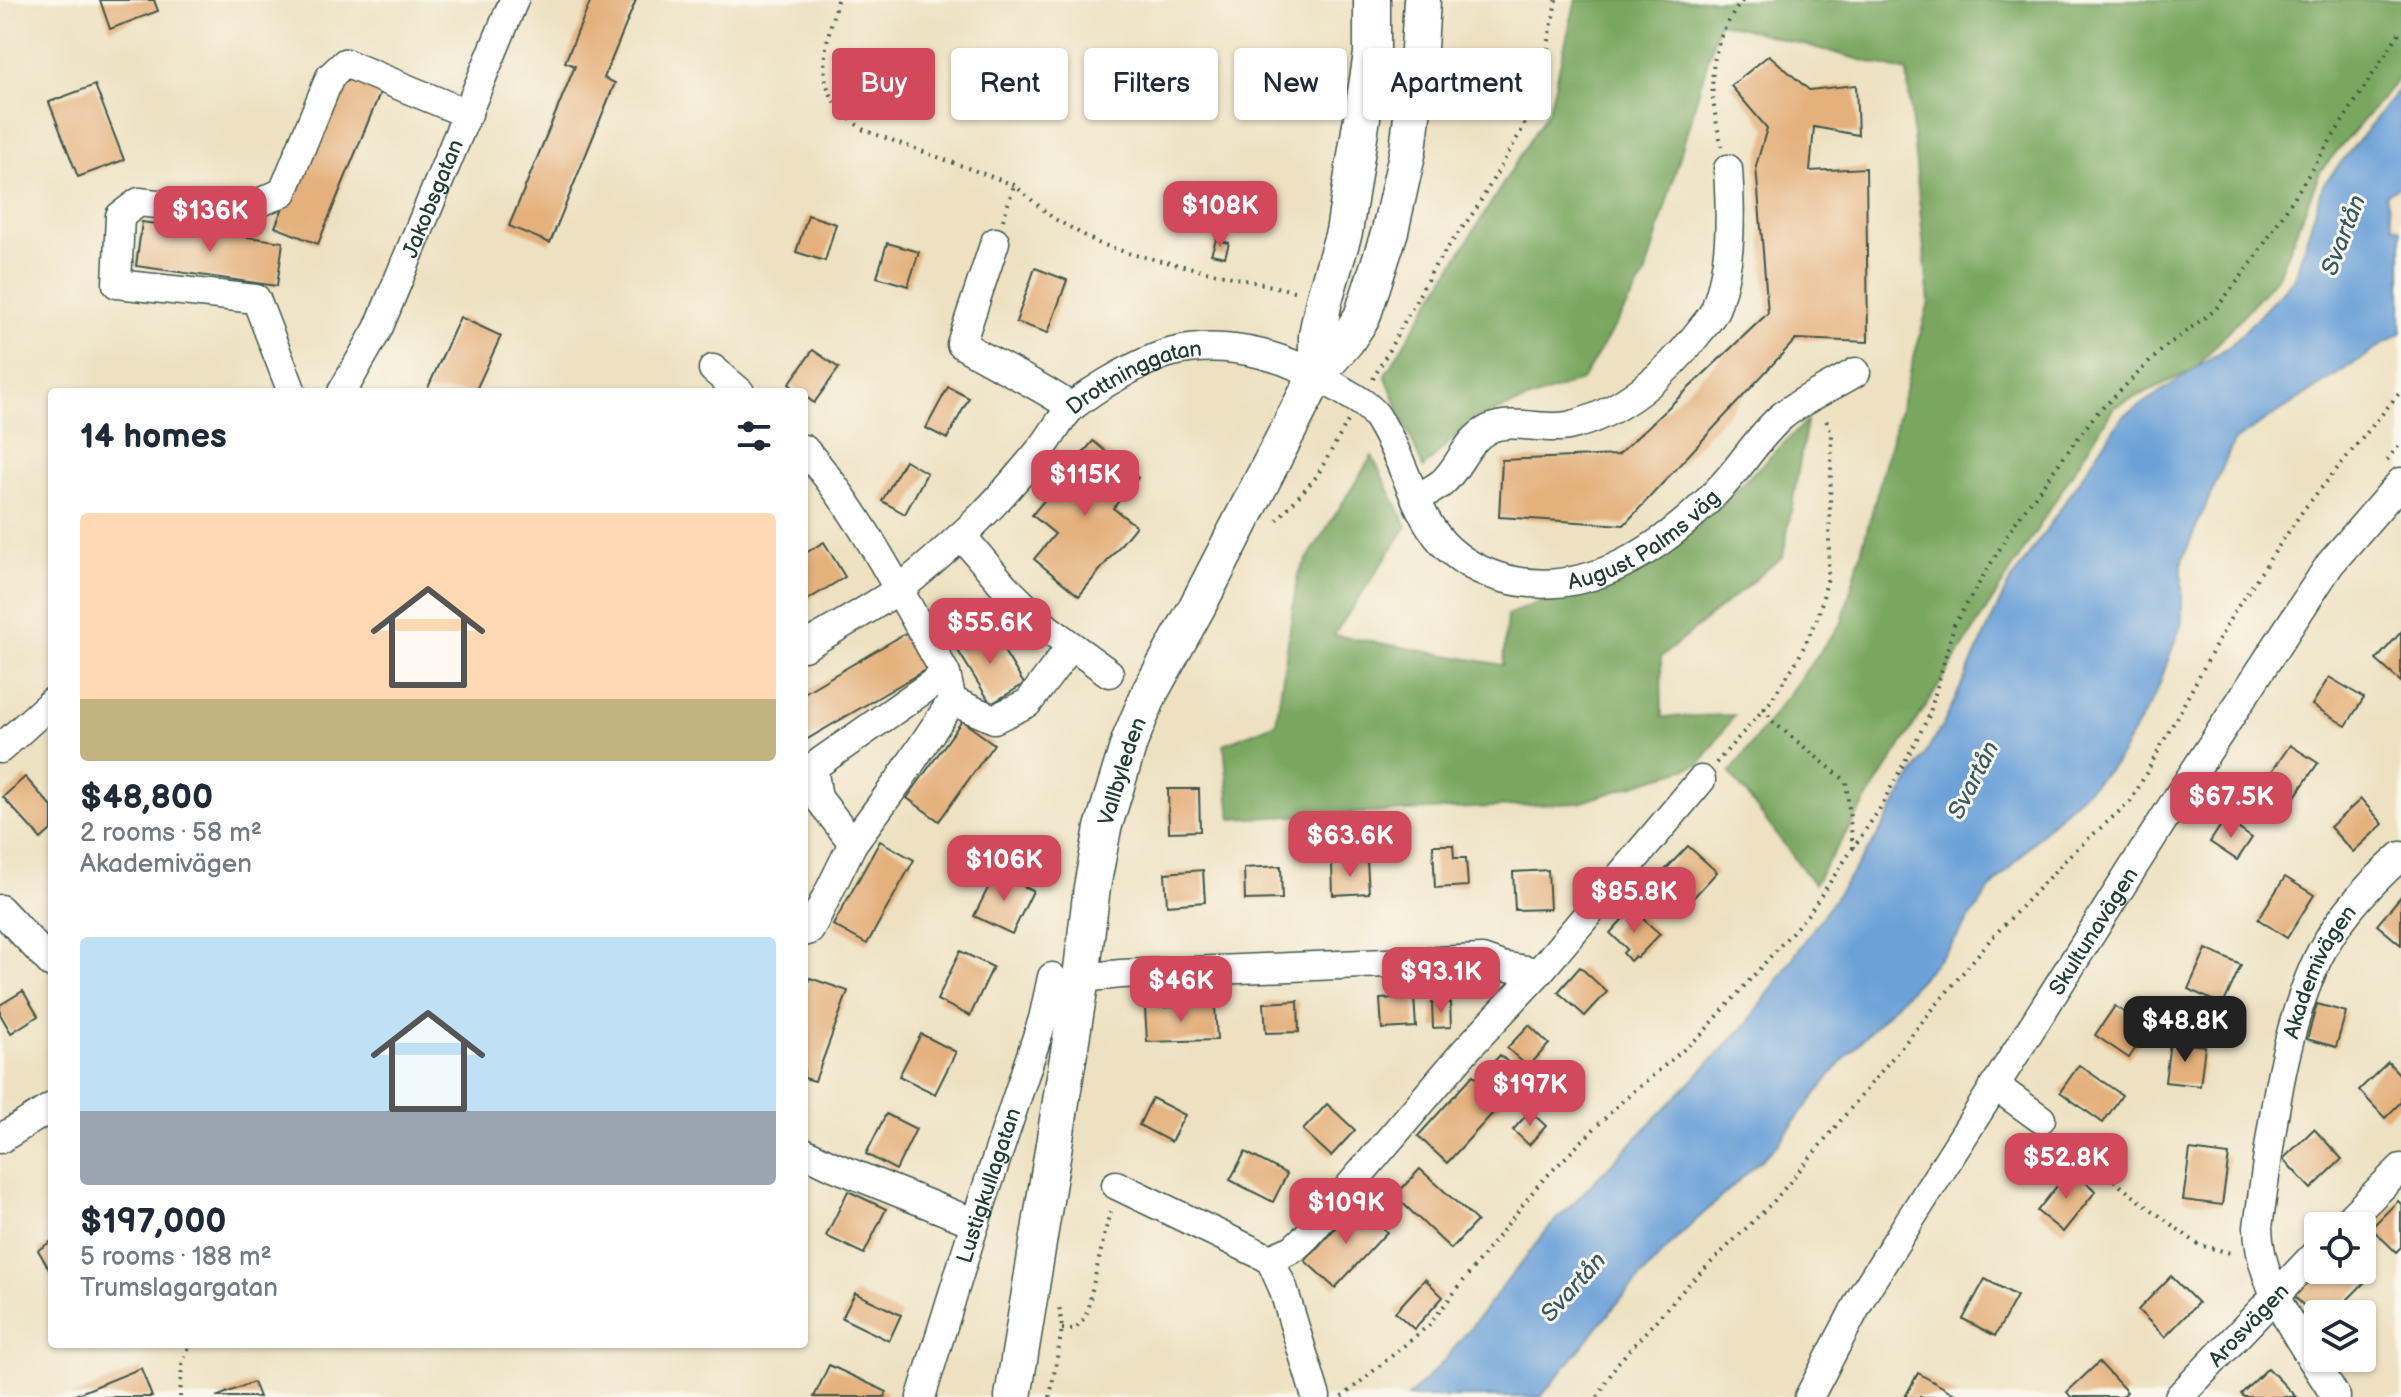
<!DOCTYPE html>
<html lang="en">
<head>
<meta charset="utf-8">
<style>
  :root { --surface:#fff; --page:#f2f2f3; --text:#1f2937; --muted:#747a83; --accent:#d1495b }
  body { margin:0; font-family:"Balsamiq Sans",sans-serif; background:var(--page); color:var(--text); height:100vh; display:flex; flex-direction:column; font-size:30px; white-space:nowrap }
  * { box-sizing:border-box; margin:0 }
  p { font-size:26px; color:var(--muted) }
  .icon { flex:none; width:44px; height:44px; fill:none; stroke:currentColor; stroke-width:2; stroke-linecap:round; stroke-linejoin:round }
  .map { position:relative; flex:1; overflow:hidden }
  .drawer { position:absolute; left:48px; top:388px; width:760px; height:960px; display:flex; flex-direction:column; background:var(--surface); border-radius:8px; box-shadow:0 2px 6px #0004 }
  .drawer>* { flex:none }
  .hud { position:absolute; left:832px; top:48px; width:760px; height:72px; display:flex; gap:16px }
  .controls { position:absolute; left:2304px; top:1212px; display:grid; gap:16px }
  .controls a { display:grid; place-items:center; width:72px; height:72px; border-radius:8px; background:var(--surface); box-shadow:0 2px 6px #0004; font-size:40px }
  .price { position:absolute; translate:-50% -68px; padding:0 18px; border-radius:16px; background:var(--accent); color:#fff; font-size:26px; line-height:52px; filter:drop-shadow(0 2px 4px #0008) }
  .price::after { content:''; position:absolute; left:50%; top:48px; width:24px; height:18px; margin-left:-12px; background:inherit; clip-path:polygon(0 0,100% 0,50% 100%) }
  .price.selected { background:#222; color:#fff }
  ul { padding:0; list-style:none }
  li { display:grid; align-content:center; gap:16px; height:424px; padding:0 32px }
  li span { display:grid; place-items:center; height:248px; border-radius:8px; color:#555 }
  li>.icon { margin-inline-start:auto }
  span .icon { width:144px; height:144px; fill:#fffc; stroke-width:1 }
  li b { font-size:34px }
  h2 { display:flex; justify-content:space-between; align-items:center; height:96px; padding:0 32px; font-size:34px }
  .chip { padding:0 28px; border-radius:8px; background:var(--surface); box-shadow:0 2px 6px #0004; font-size:28px; line-height:72px }
  .chip.selected { background:var(--accent); color:#fff }
  .map>svg:first-child { display:block }
</style>
</head>
<body>
<div class="map">
<svg width="2401" height="1397" viewBox="0 0 2401 1397">
  <rect width="100%" height="100%" fill="#fbf7ec"/>
  <filter id="ink" filterUnits="userSpaceOnUse"><feTurbulence type="fractalNoise" baseFrequency=".0125" numOctaves="2"/><feDisplacementMap in="SourceGraphic" scale="16" xChannelSelector="R" yChannelSelector="G"/><feConvolveMatrix kernelMatrix="1 2 1 2 8 2 1 2 1" color-interpolation-filters="sRGB"/></filter>
  <filter id="wash" filterUnits="userSpaceOnUse"><feTurbulence type="fractalNoise" baseFrequency=".006" numOctaves="4" result="noise"/><feDisplacementMap in="SourceGraphic" scale="32" xChannelSelector="R" yChannelSelector="G"/><feGaussianBlur stdDeviation="1.8" result="paint"/><feColorMatrix in="noise" values="0 0 0 0 0 0 0 0 0 0 0 0 0 0 0 0 0 1.4 0 .05"/><feComposite in="paint" operator="in"/></filter>
  <g filter="url(#wash)">
    <rect width="100%" height="100%" fill="#ede1c1"/>
    <g fill="#7aa760" stroke="#4c724a" stroke-width="2">
      <polygon points="1576,0 2401,0 2401,76 2321,170 2278,276 2195,369 2114,407 1814,884 1730,773 1842,622 1929,302 1907,72 1719,22 1645,276 1582,380 1472,420 1423,468 1385,375 1549,109"/>
      <polygon points="1807,421 1783,556 1661,657 1662,717 1734,715 1700,764 1579,803 1231,819 1224,744 1276,723 1298,574 1372,456 1407,526 1334,635 1503,665 1507,615 1676,547"/>
    </g>
    <polygon fill="#6ca1d8" stroke="#466f86" stroke-width="2" points="2401,87 2401,185 2386,195 2393,225 2401,229 2401,333 2234,441 2182,560 2182,622 2156,693 2115,764 2059,815 1990,889 1949,948 1842,1061 1774,1148 1677,1238 1619,1301 1541,1397 1408,1397 1444,1361 1548,1229 1747,1024 1873,843 1945,721 2006,589 2122,417 2231,345 2294,279 2323,185"/>
    <g id="blocks">
      <g fill="#e4b07c">
        <polygon points="100,0 154,0 158,11 110,29"/>
        <polygon points="591,0 636,0 604,78 615,83 550,243 509,226 575,66 565,62"/>
        <polygon points="1769,55 1809,90 1856,85 1858,135 1814,127 1810,171 1866,168 1868,342 1796,339 1624,525 1499,517 1502,460 1618,455 1768,313 1756,166 1767,128 1731,86"/>
        <polygon points="339,70 382,88 318,244 275,227"/>
        <polygon points="95,85 124,160 78,177 49,102"/>
        <polygon points="808,215 836,224 825,261 796,252"/>
        <polygon points="142,222 283,242 277,286 136,266"/>
        <polygon points="1216,240 1229,243 1225,257 1211,254"/>
        <polygon points="887,243 919,252 908,286 877,277"/>
        <polygon points="1035,268 1067,280 1048,333 1016,322"/>
        <polygon points="460,317 501,336 475,392 426,392"/>
        <polygon points="813,350 839,368 814,403 804,395 804,392 799,392 789,384"/>
        <polygon points="948,387 969,398 947,439 926,428"/>
        <polygon points="1093,441 1138,478 1113,508 1136,526 1079,596 1034,559 1055,534 1032,515"/>
        <polygon points="905,460 927,473 905,514 882,501"/>
        <polygon points="824,542 845,577 804,602 804,554"/>
        <polygon points="990,628 1024,684 991,704 957,649"/>
        <polygon points="911,630 932,666 804,741 804,693"/>
        <polygon points="2401,632 2401,682 2376,660"/>
        <polygon points="2329,677 2364,698 2346,726 2312,705"/>
        <polygon points="962,721 994,744 939,821 907,798"/>
        <polygon points="2290,745 2318,763 2289,805 2262,786"/>
        <polygon points="25,777 52,807 52,829 41,839 3,797"/>
        <polygon points="1168,789 1199,789 1200,831 1169,832"/>
        <polygon points="2361,799 2383,824 2353,852 2330,827"/>
        <polygon points="2225,819 2252,838 2237,860 2210,842"/>
        <polygon points="880,841 914,860 867,944 833,925"/>
        <polygon points="1433,845 1453,845 1454,858 1466,858 1468,886 1435,888"/>
        <polygon points="1688,846 1717,872 1693,898 1664,871"/>
        <polygon points="1367,862 1369,893 1333,895 1332,864"/>
        <polygon points="1281,866 1282,899 1245,900 1244,868"/>
        <polygon points="1203,870 1205,902 1167,905 1165,873"/>
        <polygon points="1548,870 1550,909 1515,910 1513,872"/>
        <polygon points="996,872 1033,891 1012,934 974,916"/>
        <polygon points="2285,877 2314,895 2287,938 2258,919"/>
        <polygon points="2401,896 2401,945 2377,925"/>
        <polygon points="1632,909 1660,934 1637,958 1635,956 1630,961 1623,953 1627,949 1610,933"/>
        <polygon points="2206,949 2241,965 2223,1005 2188,989"/>
        <polygon points="960,951 993,967 970,1016 937,1000"/>
        <polygon points="1580,967 1607,992 1585,1016 1558,992"/>
        <polygon points="810,978 848,991 815,1081 804,1078 804,994"/>
        <polygon points="23,991 38,1016 11,1033 0,1014 0,1005"/>
        <polygon points="1414,997 1416,1027 1382,1029 1380,999"/>
        <polygon points="1298,1001 1299,1032 1266,1033 1264,1003"/>
        <polygon points="1432,1003 1450,1003 1451,1027 1433,1028"/>
        <polygon points="2317,1004 2346,1012 2336,1047 2307,1039"/>
        <polygon points="1215,1005 1217,1040 1147,1042 1145,1008"/>
        <polygon points="2115,1006 2148,1029 2129,1058 2095,1035"/>
        <polygon points="1529,1025 1549,1044 1528,1067 1507,1048"/>
        <polygon points="921,1034 956,1052 935,1094 899,1076"/>
        <polygon points="2170,1042 2205,1046 2200,1086 2165,1082"/>
        <polygon points="1500,1055 1525,1078 1516,1088 1491,1065"/>
        <polygon points="2388,1062 2401,1076 2401,1102 2385,1118 2359,1090"/>
        <polygon points="2079,1065 2122,1095 2103,1123 2060,1092"/>
        <polygon points="1473,1075 1503,1102 1447,1163 1418,1136"/>
        <polygon points="1152,1098 1185,1115 1171,1142 1139,1125"/>
        <polygon points="1327,1104 1355,1130 1331,1156 1303,1130"/>
        <polygon points="1530,1111 1546,1126 1529,1145 1513,1130"/>
        <polygon points="886,1114 916,1129 896,1170 866,1154"/>
        <polygon points="2314,1129 2342,1159 2311,1189 2283,1159"/>
        <polygon points="2190,1150 2229,1155 2222,1205 2183,1200"/>
        <polygon points="1245,1152 1287,1174 1273,1202 1230,1180"/>
        <polygon points="1420,1169 1477,1221 1451,1249 1395,1196"/>
        <polygon points="2070,1170 2096,1191 2063,1232 2037,1211"/>
        <polygon points="848,1191 886,1209 864,1254 826,1236"/>
        <polygon points="2398,1201 2401,1204 2401,1247 2396,1252 2371,1228"/>
        <polygon points="1357,1204 1387,1232 1335,1288 1305,1261"/>
        <polygon points="52,1241 52,1274 38,1250"/>
        <polygon points="2318,1270 2355,1270 2366,1281 2333,1314 2318,1314 2318,1320 2287,1289"/>
        <polygon points="2171,1276 2198,1303 2165,1337 2138,1310"/>
        <polygon points="1425,1279 1443,1297 1414,1329 1395,1312"/>
        <polygon points="1985,1279 2017,1296 1995,1336 1963,1319"/>
        <polygon points="855,1293 901,1315 889,1341 842,1318"/>
        <polygon points="2099,1362 2127,1392 2122,1397 2071,1397 2067,1392"/>
        <polygon points="829,1365 887,1392 884,1397 814,1397"/>
        <polygon points="141,1368 152,1397 70,1397"/>
        <polygon points="2268,1368 2296,1397 2244,1397 2241,1394"/>
        <polygon points="1918,1373 1960,1397 1905,1397"/>
        <polygon points="253,1382 259,1397 216,1397"/>
      </g>
    </g>
  </g>
  <g filter="url(#ink)">
    <use href="#blocks" fill-opacity="0" stroke="#3e5649" stroke-width="2"/>
    <g fill="none" stroke-linecap="round" stroke-linejoin="round">
      <g stroke="#3e5649" stroke-width="31">
        <g id="minor">
          <path d="M995,242L961,344C997,366 1036,383 1071,407"/>
          <polyline points="713,369 740,392"/>
          <polyline points="292,392 256,299 117,284 120,216 139,202 237,213 283,192 330,77 345,63 468,114"/>
          <path id="s1" d="M342,392L378,329L514,0"/>
          <path d="M804,449C860,511 904,601 946,674L813,767L818,798L853,843L898,782L952,701L946,674"/>
          <path d="M1416,499C1424,494 1434,489 1442,483C1461,466 1465,441 1489,429C1511,418 1545,431 1568,426C1620,415 1668,373 1699,332C1705,324 1713,316 1716,307C1732,262 1731,216 1728,169"/>
          <polyline points="962,536 1004,586 1047,628 1109,673"/>
          <path id="s2" d="M804,647C835,628 867,611 896,591C920,574 942,553 963,534C993,507 1019,476 1045,444C1054,432 1062,416 1073,406C1096,387 1144,359 1173,352C1231,338 1292,358 1340,389C1353,397 1368,404 1377,417C1419,482 1413,550 1499,577C1584,603 1664,548 1719,489C1741,467 1757,438 1781,417C1798,402 1835,385 1856,372"/>
          <polyline points="952,701 994,719 1028,703 1071,646"/>
          <polyline points="0,749 52,702"/>
          <polyline points="0,909 52,964"/>
          <polyline points="804,932 810,930 853,843"/>
          <polyline points="1081,978 1121,974 1482,959 1502,966 1539,972"/>
          <polyline points="1994,1085 2041,1119"/>
          <polyline points="0,1139 52,1107"/>
          <polyline points="804,1152 833,1166 975,1223"/>
          <polyline points="1116,1185 1270,1259 1293,1249 1307,1236 1465,1051 1539,972 1701,780"/>
          <polyline points="2342,1226 2401,1168"/>
          <polyline points="1270,1259 1283,1288 1316,1397"/>
          <path id="s3" d="M921,1397L975,1223L1043,1019L1052,977"/>
          <path id="s4" d="M1809,1397L1863,1294L2179,795L2330,564L2401,482"/>
          <path id="s5" d="M2179,1397L2318,1251"/>
          <path id="s6" d="M2336,1397C2305,1346 2259,1289 2258,1227C2271,1138 2279,1043 2317,960C2336,920 2368,885 2401,856"/>
        </g>
      </g>
      <g stroke="#3e5649" stroke-width="39">
        <g id="major">
          <polyline points="1317,374 1317,335 1324,300 1344,232 1372,54 1372,0"/>
          <path id="s7" d="M1013,1397L1081,978L1092,887L1103,828L1130,740L1150,692L1197,607L1317,374L1346,341L1362,317L1390,231L1408,150L1418,65L1422,0"/>
        </g>
      </g>
      <g stroke="#3e5649" stroke-width="4" stroke-dasharray="2 6" stroke-linecap="butt">
        <path d="M837,0C823,57 809,91 864,130L1014,185L1053,218L1098,243L1131,254L1298,292"/>
        <path d="M1722,147C1708,90 1705,48 1743,0"/>
        <polyline points="1003,220 1014,185"/>
        <polyline points="1373,379 1436,264 1476,209 1523,128 1542,81 1556,0"/>
        <polyline points="2387,460 2401,443"/>
        <polyline points="1277,520 1317,476 1348,421"/>
        <polyline points="1764,708 1772,721 1846,781 1853,848"/>
        <polyline points="1716,763 1770,702 1798,659 1818,617 1828,577 1832,433 1824,416"/>
        <polyline points="2059,1134 2124,1189 2199,1245 2234,1254"/>
        <polyline points="1062,1329 1075,1329 1086,1316 1110,1211"/>
        <polyline points="180,1397 182,1365 190,1344"/>
        <polyline points="1050,1397 1062,1329 1059,1305"/>
        <polyline points="1342,1397 1429,1325 1539,1184 1620,1103 1701,1035 1809,913 1879,810 1929,716 1954,625 2017,520 2095,415 2165,347 2215,310 2254,260 2401,30"/>
        <polyline points="1598,1397 1616,1365 1686,1287 1774,1201 1990,940 2070,855 2131,801 2234,612 2304,509 2401,391"/>
      </g>
      <use href="#minor" stroke="#fff" stroke-width="28"/>
      <use href="#major" stroke="#fff" stroke-width="36"/>
    </g>
  </g>
  <g text-anchor="middle" stroke-width="6" stroke-linejoin="round" paint-order="stroke">
    <g font-size="22" fill="#1f3d34" stroke="#fbf7ec">
      <text dy="8" stroke="none"><textPath href="#s1" startOffset="214">Jakobsgatan</textPath></text>
      <text dy="8" stroke="none"><textPath href="#s2" startOffset="434">Drottninggatan</textPath></text>
      <text dy="8" stroke="none"><textPath href="#s2" startOffset="1068">August Palms väg</textPath></text>
      <text dy="8" stroke="none"><textPath href="#s7" startOffset="636">Vallbyleden</textPath></text>
      <text dy="8" stroke="none"><textPath href="#s4" startOffset="546">Skultunavägen</textPath></text>
      <text dy="8" stroke="none"><textPath href="#s6" startOffset="454">Akademivägen</textPath></text>
      <text dy="8" stroke="none"><textPath href="#s3" startOffset="222">Lustigkullagatan</textPath></text>
      <text dy="8" stroke="none"><textPath href="#s5" startOffset="100">Arosvägen</textPath></text>
    </g>
    <g font-size="24" font-style="italic" fill="#365b65" stroke="#fbf7ec">
      <text transform="translate(2343 235) rotate(-69)" y="8">Svartån</text>
      <text transform="translate(1973 780) rotate(-63)" y="8">Svartån</text>
      <text transform="translate(1573 1287) rotate(-48)" y="8">Svartån</text>
    </g>
  </g>
</svg>
<div class="controls">
<a><svg class="icon" aria-label="locate" viewBox="0 0 24 24"><circle cx="12" cy="12" r="6"/><path d="M12 2v4M12 18v4M2 12h4M18 12h4"/></svg></a>
<a><svg class="icon" aria-label="layers" viewBox="0 0 24 24"><path d="M12 4l9 5-9 5-9-5zM3 14l9 5 9-5"/></svg></a>
</div>
<b class="price" style="left:1220px;top:249px">$108K</b>
<b class="price" style="left:210px;top:254px">$136K</b>
<b class="price" style="left:1085px;top:518px">$115K</b>
<b class="price" style="left:990px;top:666px">$55.6K</b>
<b class="price" style="left:2231px;top:840px">$67.5K</b>
<b class="price" style="left:1350px;top:879px">$63.6K</b>
<b class="price" style="left:1004px;top:903px">$106K</b>
<b class="price" style="left:1634px;top:935px">$85.8K</b>
<b class="price" style="left:1441px;top:1015px">$93.1K</b>
<b class="price" style="left:1181px;top:1024px">$46K</b>
<b class="price selected" style="left:2185px;top:1064px">$48.8K</b>
<b class="price" style="left:1530px;top:1128px">$197K</b>
<b class="price" style="left:2066px;top:1201px">$52.8K</b>
<b class="price" style="left:1346px;top:1246px">$109K</b>
<div class="hud">
<a class="chip selected">Buy</a>
<a class="chip">Rent</a>
<a class="chip">Filters</a>
<a class="chip">New</a>
<a class="chip">Apartment</a>
</div>
<section class="drawer">
<h2>14 homes<svg class="icon" aria-label="filters" viewBox="0 0 24 24"><path d="M4 7h16M4 17h16"/><circle cx="9" cy="7" r="2"/><circle cx="15" cy="17" r="2"/></svg></h2>
<ul>
<li><span style="background:linear-gradient(#ffd9b3 75%,#c2b280 0)"><svg class="icon" aria-label="home" viewBox="0 0 24 24"><path d="M3 11l9-7 9 7M6 9v11h12V9"/></svg></span><div><b>$48,800</b><p>2 rooms · 58 m²</p><p>Akademivägen</p></div></li>
<li><span style="background:linear-gradient(#bfe0f5 70%,#9aa5b1 0)"><svg class="icon" aria-label="home" viewBox="0 0 24 24"><path d="M3 11l9-7 9 7M6 9v11h12V9"/></svg></span><div><b>$197,000</b><p>5 rooms · 188 m²</p><p>Trumslagargatan</p></div></li>
</ul>
</section>
</div>
</body>
</html>
